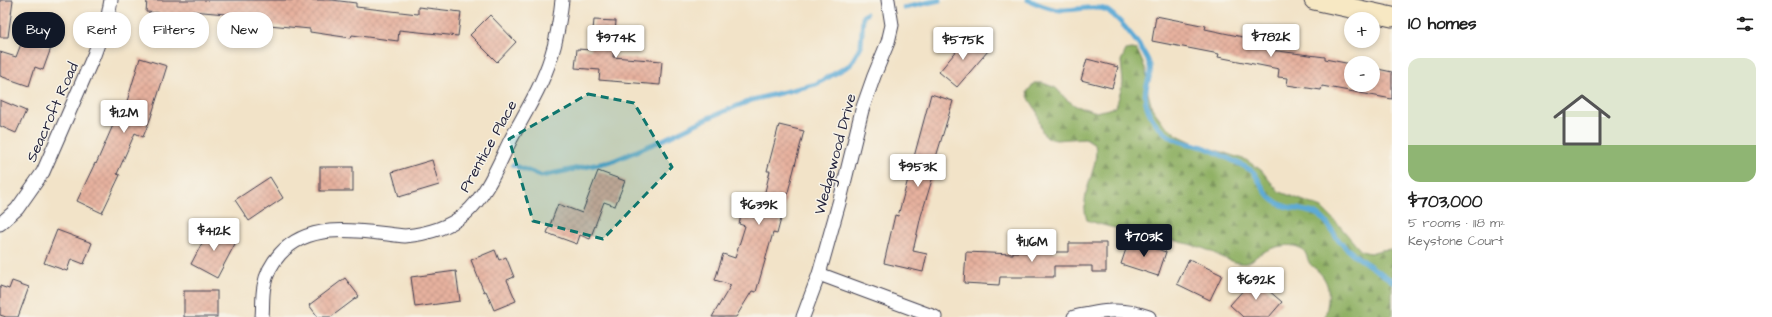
<!DOCTYPE html>
<html lang="en">
<head>
<meta charset="utf-8">
<style>
  :root { --surface:#fff; --page:#f2f2f2; --text:#222; --muted:#767676; --line:#e0e0e0; --accent:#111827 }
  body { margin:0; font-family:"Architects Daughter",sans-serif; background:var(--page); color:var(--text); height:100vh; display:flex; flex-direction:column; font-size:15px; white-space:nowrap }
  * { box-sizing:border-box; margin:0 }
  p { font-size:13px; color:var(--muted) }
  .icon { flex:none; width:22px; height:22px; fill:none; stroke:currentColor; stroke-width:2; stroke-linecap:round; stroke-linejoin:round }
  .map { position:relative; flex:1; overflow:hidden }
  .sheet { display:flex; flex-direction:column; background:var(--surface); width:380px }
  .sheet>* { flex:none }
  .guide { position:absolute; left:12px; top:12px; width:380px; height:36px; display:flex; gap:8px }
  .fabs { position:absolute; left:1344px; top:12px; display:grid; gap:8px }
  .fabs a { display:grid; place-items:center; width:36px; height:36px; border-radius:50%; background:var(--surface); box-shadow:0 2px 6px #0003; font-size:20px }
  .price { position:absolute; translate:-50% -34px; padding:0 9px; border-radius:4px; background:#fff; color:#222; font-size:13px; line-height:26px; filter:drop-shadow(0 1px 2px #0008) }
  .price::after { content:''; position:absolute; left:50%; top:24px; width:12px; height:9px; margin-left:-6px; background:inherit; clip-path:polygon(0 0,100% 0,50% 100%) }
  .price.on { background:var(--accent); color:#fff }
  ul { padding:0; list-style:none }
  li { display:grid; align-content:center; gap:8px; height:212px; padding:0 16px }
  li+li { border-top:1px solid var(--line) }
  li span { display:grid; place-items:center; height:124px; border-radius:12px; color:#555 }
  li>.icon { margin-inline-start:auto }
  span .icon { width:72px; height:72px; fill:#fffc; stroke-width:1 }
  li b { font-size:17px }
  h2 { display:flex; justify-content:space-between; align-items:center; height:48px; padding:0 16px; font-size:17px }
  .chip { padding:0 14px; border-radius:16px; background:var(--surface); box-shadow:0 2px 6px #0003; font-size:14px; line-height:36px }
  .chip.on { background:var(--accent); color:#fff }
  main { display:flex; flex:1; min-height:0 }
  .map>svg:first-child { display:block }
</style>
</head>
<body>
<main>
<div class="map">
<svg width="1392" height="317" viewBox="0 0 1392 317">
  <defs>
    <pattern id="forest-firs" width="22" height="20" patternUnits="userSpaceOnUse"><rect width="22" height="20" fill="#90b165"/><path d="M5 1l3.5 6h-7zM16 11l3.5 6h-7z" fill="#759054"/></pattern>
    <pattern id="building-cross-hatch" width="8" height="8" patternUnits="userSpaceOnUse"><rect width="8" height="8" fill="#e6b19e"/><path d="M0 0l8 8M0 8l8-8" fill="none" stroke="#c59889"/></pattern>
  </defs>
  <rect width="100%" height="100%" fill="#f7f3e8"/>
  <filter id="ink" filterUnits="userSpaceOnUse"><feTurbulence type="fractalNoise" baseFrequency=".025" numOctaves="2"/><feDisplacementMap in="SourceGraphic" scale="8" xChannelSelector="R" yChannelSelector="G"/><feConvolveMatrix kernelMatrix="1 2 1 2 8 2 1 2 1" color-interpolation-filters="sRGB"/></filter>
  <filter id="wash" filterUnits="userSpaceOnUse"><feTurbulence type="fractalNoise" baseFrequency=".012" numOctaves="4" result="noise"/><feDisplacementMap in="SourceGraphic" scale="16" xChannelSelector="R" yChannelSelector="G"/><feGaussianBlur stdDeviation="0.9" result="paint"/><feColorMatrix in="noise" values="0 0 0 0 0 0 0 0 0 0 0 0 0 0 0 0 0 1.4 0 .05"/><feComposite in="paint" operator="in"/></filter>
  <g filter="url(#wash)">
    <rect width="100%" height="100%" fill="#f2e3c8"/>
    <path fill="url(#forest-firs)" stroke="#596a50" d="M1132,49L1137,50L1146,70L1148,93L1152,108L1163,123L1177,135L1194,143L1246,160L1261,170L1278,191L1322,208L1338,224L1361,251L1370,253L1381,250L1392,249V317H1325C1330,294 1332,281 1312,266C1307,262 1308,255 1303,250C1292,241 1271,247 1260,254C1252,259 1250,265 1239,263C1227,261 1217,254 1205,249C1196,246 1186,243 1176,241C1147,232 1116,231 1087,220C1078,192 1100,170 1095,144L1085,138L1056,140L1047,138C1038,127 1041,125 1037,112C1034,105 1029,101 1027,92L1034,83H1043L1056,88L1066,99L1076,106L1097,112L1116,107L1123,83L1121,61L1126,50Z"/>
    <g fill="none" stroke-linecap="round" stroke-linejoin="round">
      <g stroke="#5daad6" stroke-width="5">
        <path d="M1028,0C1039,4 1048,9 1060,10C1072,11 1098,4 1108,11C1121,20 1146,51 1150,66C1152,74 1147,82 1146,89C1143,104 1151,120 1162,130C1174,142 1188,143 1203,147C1209,149 1247,167 1252,171C1259,177 1262,192 1273,200C1285,210 1304,208 1318,215C1329,221 1333,235 1341,243C1356,259 1375,268 1392,281"/>
        <polyline points="904,8 940,0"/>
        <polyline points="513,165 541,176 613,161 665,139 708,118 752,100 816,84 850,65 861,46 863,16 866,14"/>
      </g>
    </g>
    <g id="blocks">
      <g fill="url(#building-cross-hatch)">
        <polygon points="0,0 13,0 8,37 0,37"/>
        <polygon points="147,0 332,0 356,3 356,7 418,14 418,7 461,12 458,36 399,30 398,41 352,35 351,38 310,32 310,29 259,24 260,17 192,11 192,15 146,12"/>
        <polygon points="490,15 516,42 497,62 470,35"/>
        <polygon points="1156,16 1206,26 1205,29 1271,43 1270,50 1325,57 1325,59 1351,64 1351,85 1373,85 1373,68 1392,72 1392,99 1322,86 1321,90 1287,85 1288,78 1278,77 1279,69 1218,57 1219,54 1152,41"/>
        <polygon points="594,20 616,21 613,57 662,61 660,85 599,80 600,70 575,68 577,49 591,50"/>
        <polygon points="969,36 988,51 957,87 939,72"/>
        <polygon points="23,39 51,48 43,70 35,67 29,86 0,76 0,52 16,57"/>
        <polygon points="140,58 167,66 151,117 143,137 135,133 117,174 120,175 102,213 77,201 95,163 96,164 121,107 125,108"/>
        <polygon points="1087,59 1118,67 1112,88 1081,80"/>
        <polygon points="931,94 953,101 936,157 939,157 921,216 913,251 927,254 923,272 884,263 895,215 898,216"/>
        <polygon points="0,100 26,111 16,133 0,126"/>
        <polygon points="779,125 804,131 777,234 773,233 756,292 752,291 736,317 712,317 731,285 715,280 723,254 735,258 745,226 739,224 745,199 762,204 770,171 767,171"/>
        <polygon points="432,160 439,185 399,197 392,172"/>
        <rect x="320" y="167" width="33" height="24"/>
        <polygon points="598,171 625,181 615,206 604,202 590,239 580,235 577,244 547,233 558,204 582,213"/>
        <polygon points="270,177 283,198 249,221 235,200"/>
        <polygon points="211,226 237,240 217,278 191,264"/>
        <polygon points="57,230 92,243 84,264 71,259 67,271 44,263"/>
        <polygon points="1129,240 1166,252 1158,276 1121,264"/>
        <polygon points="1069,243 1106,243 1106,272 1092,272 1092,266 1054,266 1054,277 1000,277 999,285 964,283 966,252 1013,254 1013,252 1069,252"/>
        <polygon points="495,250 499,260 506,257 514,277 507,280 516,301 494,310 486,291 484,292 471,260"/>
        <polygon points="1189,259 1222,275 1210,300 1177,284"/>
        <polygon points="456,271 460,301 415,307 411,277"/>
        <polygon points="345,278 359,296 331,317 318,317 309,305"/>
        <polygon points="1254,278 1282,302 1269,317 1243,317 1230,305"/>
        <polygon points="12,281 29,287 18,317 6,317 0,315 0,286 9,289"/>
        <rect x="184" y="291" width="33" height="26"/>
      </g>
    </g>
  </g>
  <g filter="url(#ink)">
    <use href="#blocks" fill-opacity="0" stroke="#413f50" stroke-width="1"/>
    <g fill="none" stroke-linecap="round" stroke-linejoin="round">
      <g stroke="#413f50" stroke-width="15">
        <g id="street">
          <polyline points="0,224 17,209 43,172 94,55 108,16 111,0"/>
          <polyline points="819,274 935,317"/>
          <path d="M262,317C263,307 262,296 264,286C266,274 272,263 280,254C311,219 365,232 405,236C426,234 448,228 465,214C487,195 498,165 511,139C525,113 542,86 551,57C557,39 560,19 562,0"/>
          <polyline points="803,317 819,274 841,196 862,110 874,76 888,42 892,25 888,0"/>
          <path d="M1074,317C1102,311 1122,307 1149,317"/>
        </g>
      </g>
      <g stroke="#413f50" stroke-width="21">
        <polyline id="secondary" points="1314,0 1392,17"/>
      </g>
      <use href="#street" stroke="#fff" stroke-width="13"/>
      <use href="#secondary" stroke="#f7e8c3" stroke-width="19"/>
    </g>
  </g>
  <path fill="#0f766e" fill-opacity="0.2" stroke="#0f766e" stroke-width="3" stroke-dasharray="8 5" stroke-linejoin="round" d="M588,94L634,103L672,167L603,239L533,221L509,139Z"/>
  <g text-anchor="middle" stroke-width="3" stroke-linejoin="round" paint-order="stroke">
    <g font-size="15" fill="#22223b" stroke="#f7f3e8">
      <text transform="translate(52 112) rotate(-66)" y="5">Seacroft Road</text>
      <text transform="translate(488 146) rotate(-61)" y="5">Prentice Place</text>
      <text transform="translate(835 154) rotate(-75)" y="5">Wedgewood Drive</text>
    </g>
  </g>
</svg>
<div class="fabs">
<a>+</a>
<a>−</a>
</div>
<b class="price" style="left:1271px;top:58px">$782K</b>
<b class="price" style="left:616px;top:59px">$974K</b>
<b class="price" style="left:963px;top:61px">$575K</b>
<b class="price" style="left:124px;top:134px">$1.2M</b>
<b class="price" style="left:918px;top:188px">$953K</b>
<b class="price" style="left:759px;top:226px">$639K</b>
<b class="price" style="left:214px;top:252px">$412K</b>
<b class="price on" style="left:1144px;top:258px">$703K</b>
<b class="price" style="left:1032px;top:263px">$1.16M</b>
<b class="price" style="left:1256px;top:301px">$692K</b>
<div class="guide">
<a class="chip on">Buy</a>
<a class="chip">Rent</a>
<a class="chip">Filters</a>
<a class="chip">New</a>
</div>
</div>
<section class="sheet">
<h2>10 homes<svg class="icon" aria-label="filters" viewBox="0 0 24 24"><path d="M4 7h16M4 17h16"/><circle cx="9" cy="7" r="2"/><circle cx="15" cy="17" r="2"/></svg></h2>
<ul>
<li><span style="background:linear-gradient(#dfe7d0 70%,#8fb573 0)"><svg class="icon" aria-label="home" viewBox="0 0 24 24"><path d="M3 11l9-7 9 7M6 9v11h12V9"/></svg></span><div><b>$703,000</b><p>5 rooms · 118 m²</p><p>Keystone Court</p></div></li>
</ul>
</section>
</main>
</body>
</html>
